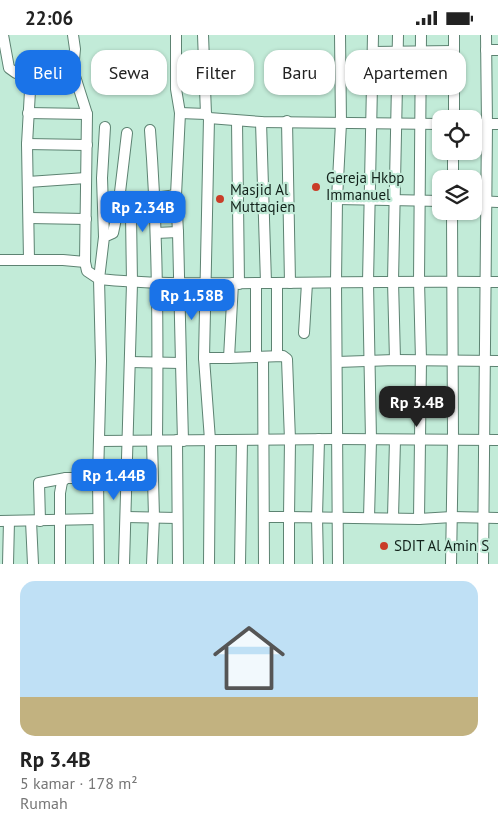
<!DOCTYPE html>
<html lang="id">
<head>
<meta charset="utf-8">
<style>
  :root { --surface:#fff; --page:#f2f2f2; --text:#222; --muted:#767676; --accent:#1a73e8 }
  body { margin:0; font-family:"PT Sans",sans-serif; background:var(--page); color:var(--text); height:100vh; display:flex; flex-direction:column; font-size:19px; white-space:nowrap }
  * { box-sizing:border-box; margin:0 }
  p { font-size:16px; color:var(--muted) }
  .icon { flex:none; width:28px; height:28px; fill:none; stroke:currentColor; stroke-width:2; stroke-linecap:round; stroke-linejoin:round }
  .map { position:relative; height:529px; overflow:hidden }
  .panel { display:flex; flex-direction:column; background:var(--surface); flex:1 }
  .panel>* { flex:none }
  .banner { position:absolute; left:15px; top:15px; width:469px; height:45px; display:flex; gap:10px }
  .fabs { position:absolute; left:432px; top:75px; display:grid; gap:10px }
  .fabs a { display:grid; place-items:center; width:50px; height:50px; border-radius:10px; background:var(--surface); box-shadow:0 1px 4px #0004; font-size:25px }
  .price { position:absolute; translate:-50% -42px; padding:0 11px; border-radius:10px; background:var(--accent); color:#fff; font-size:16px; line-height:32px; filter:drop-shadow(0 1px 2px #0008) }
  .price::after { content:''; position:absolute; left:50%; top:30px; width:15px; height:11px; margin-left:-8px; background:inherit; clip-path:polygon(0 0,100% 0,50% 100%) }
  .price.on { background:#222; color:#fff }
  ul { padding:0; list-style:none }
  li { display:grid; align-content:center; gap:10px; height:265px; padding:0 20px }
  li span { display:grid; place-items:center; height:155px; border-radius:15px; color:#555 }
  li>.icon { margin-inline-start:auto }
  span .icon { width:90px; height:90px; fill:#fffc; stroke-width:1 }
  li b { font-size:21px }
  .tag { padding:0 18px; border-radius:15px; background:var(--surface); box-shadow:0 1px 4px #0004; font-size:18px; line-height:45px }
  .tag.on { background:var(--accent); color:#fff }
  .status { display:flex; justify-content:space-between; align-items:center; height:35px; padding:0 25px; background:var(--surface); direction:ltr }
  .status svg { height:14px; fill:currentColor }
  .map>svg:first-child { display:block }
</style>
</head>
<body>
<div class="status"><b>22:06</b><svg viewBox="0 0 49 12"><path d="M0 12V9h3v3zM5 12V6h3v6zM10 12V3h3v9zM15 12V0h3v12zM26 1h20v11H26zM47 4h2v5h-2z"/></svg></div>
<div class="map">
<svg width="498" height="529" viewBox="0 0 498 529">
  <rect width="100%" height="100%" fill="#c2ebd8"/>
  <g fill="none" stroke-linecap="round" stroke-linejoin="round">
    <g stroke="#5d8372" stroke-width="12">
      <g id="minor">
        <polyline points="3,0 9,33 16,38 31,38 27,109 29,224"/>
        <polyline points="203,0 206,79"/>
        <polyline points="486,15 498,15"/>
        <polyline points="373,17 454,16"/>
        <polyline points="73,35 75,14 73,0"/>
        <polyline points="28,78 87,79"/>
        <polyline points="180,78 206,79 209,83 261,87 441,89"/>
        <polyline points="454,84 454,0"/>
        <polyline points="237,86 239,249"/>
        <polyline points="287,86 290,248"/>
        <polyline points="261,87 266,248"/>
        <polyline points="474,89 498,89"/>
        <path d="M150,95C158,198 158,302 157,405"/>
        <path d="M127,98L118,174L113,198L104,202L99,244C157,250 215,248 274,248C348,247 423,246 498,247"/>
        <polyline points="27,109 87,110"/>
        <polyline points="453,144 453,116"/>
        <polyline points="28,147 86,143"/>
        <polyline points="155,163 176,160"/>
        <polyline points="337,164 441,166"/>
        <polyline points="474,166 498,167"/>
        <polyline points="30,183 86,184"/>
        <polyline points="156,198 178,197"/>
        <polyline points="104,202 102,143 105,92"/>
        <polyline points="0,225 63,225 85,227 87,79 73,35 31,38"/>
        <polyline points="85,227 87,236 99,244 101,326 98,443 99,529"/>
        <polyline points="277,248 277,321"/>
        <polyline points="304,298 307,248"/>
        <polyline points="256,322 256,249"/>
        <polyline points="263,322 264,529"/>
        <polyline points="204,323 229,323 233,248"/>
        <polyline points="229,323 283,321 287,324 290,405 289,482 264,482"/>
        <polyline points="395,325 393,246 398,0"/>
        <polyline points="130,327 181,328 178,197 176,160 180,78 176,54 176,0"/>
        <polyline points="337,327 395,325 498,326"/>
        <polyline points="181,328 183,406"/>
        <polyline points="177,405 178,529"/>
        <polyline points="99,406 336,404 498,405"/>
        <polyline points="152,406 154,482 152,529"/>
        <polyline points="126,482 177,483"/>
        <polyline points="393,482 395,405"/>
        <polyline points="369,483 371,405 368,247 373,0"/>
        <polyline points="419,484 421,325 419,246 421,0"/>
        <polyline points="0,486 98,484"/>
        <polyline points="31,486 33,529"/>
        <polyline points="40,486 39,448 66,443"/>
        <polyline points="8,529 9,486"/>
        <polyline points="60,529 60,458 62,447 66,443 98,443"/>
        <polyline points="124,529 132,248 131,179 133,171"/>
        <polyline points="209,529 210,405 204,323 209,83"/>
        <polyline points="240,529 242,405"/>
        <polyline points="289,529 289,482 419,484 452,482 498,483"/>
        <polyline points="318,529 317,482 319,404"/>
        <polyline points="338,529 336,248 337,164 341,88 340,0"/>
        <polyline points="451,529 453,405 452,176"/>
        <polyline points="483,529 487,89 486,0"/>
      </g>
    </g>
    <use href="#minor" stroke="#fff" stroke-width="10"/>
  </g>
  <g fill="#c93d28" stroke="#c2ebd8" stroke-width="2">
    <circle cx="316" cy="152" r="5"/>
    <circle cx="220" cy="164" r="5"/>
    <circle cx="384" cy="511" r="5"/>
  </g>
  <g text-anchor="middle" stroke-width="4.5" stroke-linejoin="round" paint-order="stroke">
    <g font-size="15" fill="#12221b" stroke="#c2ebd8" text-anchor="start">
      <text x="326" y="148">Gereja Hkbp<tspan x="326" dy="17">Immanuel</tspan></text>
      <text x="230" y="160">Masjid Al<tspan x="230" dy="17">Muttaqien</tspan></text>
      <text x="394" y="516">SDIT Al Amin S</text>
    </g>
  </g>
</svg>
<div class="fabs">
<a><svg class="icon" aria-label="locate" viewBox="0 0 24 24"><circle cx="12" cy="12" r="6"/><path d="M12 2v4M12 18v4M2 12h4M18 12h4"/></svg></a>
<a><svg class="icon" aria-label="layers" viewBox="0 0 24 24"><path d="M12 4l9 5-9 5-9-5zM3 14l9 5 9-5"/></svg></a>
</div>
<b class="price" style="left:143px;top:198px">Rp 2.34B</b>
<b class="price" style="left:192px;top:286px">Rp 1.58B</b>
<b class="price on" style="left:417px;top:393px">Rp 3.4B</b>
<b class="price" style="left:114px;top:466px">Rp 1.44B</b>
<div class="banner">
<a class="tag on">Beli</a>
<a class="tag">Sewa</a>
<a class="tag">Filter</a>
<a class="tag">Baru</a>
<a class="tag">Apartemen</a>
</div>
</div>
<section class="panel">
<ul>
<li><span style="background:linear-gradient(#bfe0f5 75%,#c2b280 0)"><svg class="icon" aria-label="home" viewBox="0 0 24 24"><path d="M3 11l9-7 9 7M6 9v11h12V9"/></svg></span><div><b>Rp 3.4B</b><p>5 kamar · 178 m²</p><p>Rumah</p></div></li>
</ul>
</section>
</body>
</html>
